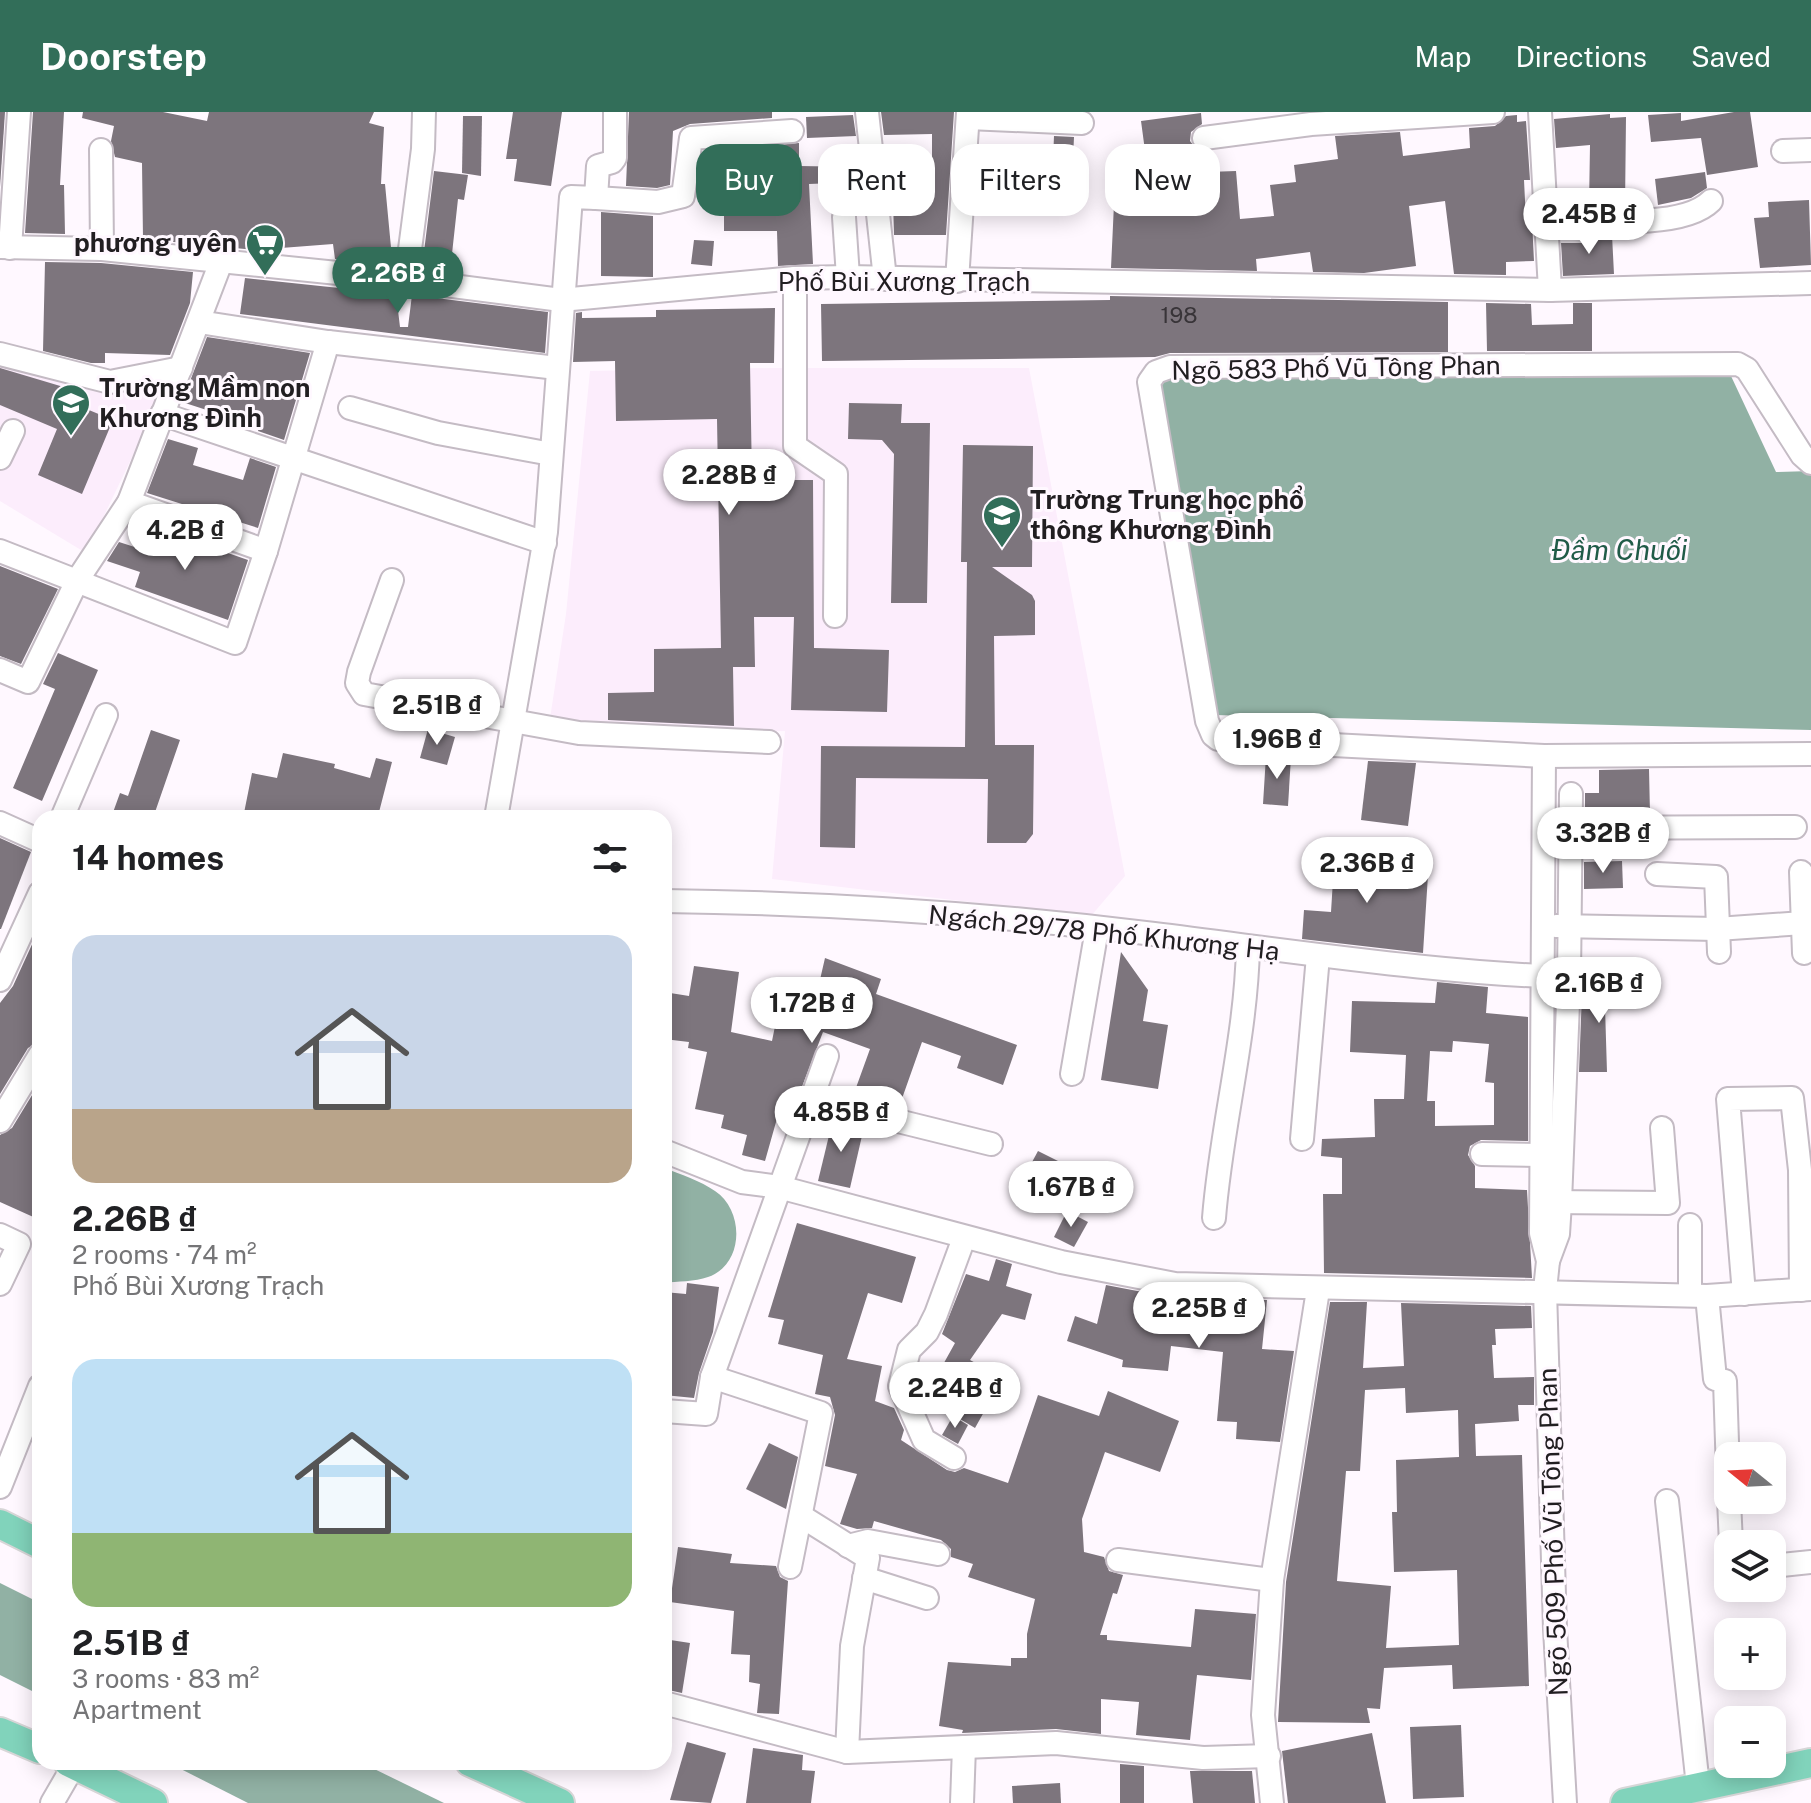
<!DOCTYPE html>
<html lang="en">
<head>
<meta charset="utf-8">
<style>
  :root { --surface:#fff; --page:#f2f2f2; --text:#202124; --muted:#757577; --accent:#326e59 }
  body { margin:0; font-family:"Public Sans",sans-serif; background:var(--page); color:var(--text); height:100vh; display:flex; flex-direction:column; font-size:30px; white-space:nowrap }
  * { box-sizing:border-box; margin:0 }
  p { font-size:26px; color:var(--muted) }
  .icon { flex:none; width:44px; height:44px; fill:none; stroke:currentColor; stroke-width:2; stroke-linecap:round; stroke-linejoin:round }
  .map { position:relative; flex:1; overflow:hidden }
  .details { position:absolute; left:32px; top:698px; width:640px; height:960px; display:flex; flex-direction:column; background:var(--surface); border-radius:24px; box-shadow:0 4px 20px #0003 }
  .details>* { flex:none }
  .top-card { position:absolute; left:696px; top:32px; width:760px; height:72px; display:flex; gap:16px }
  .needle { width:52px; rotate:288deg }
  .tools { position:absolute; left:1714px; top:1330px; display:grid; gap:16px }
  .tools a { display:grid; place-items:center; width:72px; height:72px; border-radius:16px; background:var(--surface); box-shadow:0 4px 20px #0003; font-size:40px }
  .price { position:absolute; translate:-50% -68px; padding:0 18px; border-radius:28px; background:#fff; color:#222; font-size:26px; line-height:52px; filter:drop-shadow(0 2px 4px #0008) }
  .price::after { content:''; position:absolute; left:50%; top:48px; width:24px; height:18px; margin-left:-12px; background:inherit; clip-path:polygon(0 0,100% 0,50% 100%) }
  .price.current { background:var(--accent); color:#fff }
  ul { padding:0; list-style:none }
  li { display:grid; align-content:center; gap:16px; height:424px; padding:0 40px }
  li span { display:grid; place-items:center; height:248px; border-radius:24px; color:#555 }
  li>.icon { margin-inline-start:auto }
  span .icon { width:144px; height:144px; fill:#fffc; stroke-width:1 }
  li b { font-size:34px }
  h2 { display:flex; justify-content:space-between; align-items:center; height:96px; padding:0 40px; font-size:34px }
  .chip { padding:0 28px; border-radius:24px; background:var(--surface); box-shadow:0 4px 20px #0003; font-size:28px; line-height:72px }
  .chip.current { background:var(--accent); color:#fff }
  header { display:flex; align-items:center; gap:48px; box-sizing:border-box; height:112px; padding:0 40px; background:var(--accent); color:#fff }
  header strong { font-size:38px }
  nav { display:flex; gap:44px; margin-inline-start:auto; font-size:28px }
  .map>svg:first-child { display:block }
</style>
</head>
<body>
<header>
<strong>Doorstep</strong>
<nav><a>Map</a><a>Directions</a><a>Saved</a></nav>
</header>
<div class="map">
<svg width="1811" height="1691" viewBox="0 0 1811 1691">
  <rect width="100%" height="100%" fill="#fff8ff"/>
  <g fill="#fcedfc">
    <polygon points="0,232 93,261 173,260 86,441 0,389"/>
    <polygon points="771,256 1029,256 1125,764 1091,804 772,767 785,619 547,626 566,502 590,259"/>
  </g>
  <g fill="#91b1a4">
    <polygon points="1731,264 1776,360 1811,359 1811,618 1214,603 1159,270 1167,265"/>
    <path d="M664,1056C680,1062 701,1069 715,1079C745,1099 744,1153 708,1165C695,1170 677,1169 664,1171Z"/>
    <polygon points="0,1471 40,1491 40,1583 0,1563"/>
    <polygon points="167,1650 360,1650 444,1691 248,1691"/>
  </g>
  <g fill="#7d757d" fill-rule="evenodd">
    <polygon points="0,0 5,0 0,75"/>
    <polygon points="33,0 64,0 60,73 64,73 65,122 25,121"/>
    <polygon points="83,0 163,0 207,9 209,0 374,0 369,11 384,15 381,72 385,72 392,146 360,149 335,147 333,132 255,138 143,127 142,51 115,45 111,29 114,14 82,6"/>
    <polygon points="513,0 562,0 551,74 514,69 517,47 506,47"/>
    <polygon points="629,0 772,0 772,6 690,12 673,19 670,73 657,76 626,74"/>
    <polygon points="881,0 954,0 946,123 894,123 893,88 901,88 901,73 925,73 925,55 932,55 932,22 884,23"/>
    <polygon points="1734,0 1750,0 1758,55 1707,63 1701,26 1651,30 1648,3 1681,1 1681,9"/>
    <polygon points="1201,1 1202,12 1191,20 1190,29 1198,39 1206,40 1208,60 1236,59 1240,107 1274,104 1270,73 1296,70 1294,53 1338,47 1335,24 1400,20 1403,44 1470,36 1469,16 1495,14 1506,4 1517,3 1517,10 1526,9 1530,68 1524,68 1526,109 1532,109 1534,149 1506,150 1506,163 1454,162 1445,89 1409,94 1416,154 1364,161 1313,160 1310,140 1256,147 1257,159 1111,156 1114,92 1181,94 1176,58 1148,61 1141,9"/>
    <polygon points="1610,2 1610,6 1626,5 1625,95 1589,94 1590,33 1556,36 1554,7"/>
    <polygon points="853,3 856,24 807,26 806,5"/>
    <polygon points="463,4 482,4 481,64 462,61"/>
    <polygon points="1054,24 1074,25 1072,69 1052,68 1052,73 1040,74 1041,101 976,99 979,46 1053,48"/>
    <polygon points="799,31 799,54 859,55 860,70 809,72 813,152 778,154 777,119 724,119 724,76 733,76 732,37"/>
    <polygon points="434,59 468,63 464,88 458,87 450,160 422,156"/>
    <polygon points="1705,60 1707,76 1691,86 1658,93 1655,67"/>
    <polygon points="1809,88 1811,153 1760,156 1754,106 1769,105 1768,90"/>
    <polygon points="601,100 653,104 653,165 601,164"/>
    <polygon points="1582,123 1612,123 1614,162 1563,164 1561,131 1582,131"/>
    <polygon points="694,128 714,129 712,154 691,152"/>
    <polygon points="45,150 101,151 193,160 190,191 170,243 105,241 105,251 91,251 43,239"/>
    <polygon points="245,166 396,182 400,215 408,215 412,183 548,200 545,241 240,202"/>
    <polygon points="1110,184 1448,190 1448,240 1170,241 1155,245 822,249 821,192 1110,188"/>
    <polygon points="1486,191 1531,192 1532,213 1573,212 1573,191 1592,191 1592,239 1487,239"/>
    <polygon points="775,196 774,251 750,251 752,368 813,368 814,536 889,538 887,600 791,598 794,505 754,505 755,555 733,555 734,614 608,608 608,581 654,580 654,537 721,536 717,307 616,309 615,249 573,250 576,201 582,200 582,206 656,205 656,198"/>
    <polygon points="207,225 310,241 284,328 258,319 259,315 182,290"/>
    <polygon points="0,256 77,279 72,291 113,308 82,382 38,363 57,317 0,293"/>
    <polygon points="849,291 902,292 901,311 930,311 927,491 891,491 894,342 882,328 848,327"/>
    <polygon points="168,327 198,336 193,353 243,368 250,346 276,355 258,416 147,381"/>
    <polygon points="963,333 1033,334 1032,455 992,455 1032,483 1035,489 1035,523 994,524 995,633 1034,633 1033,722 1026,731 987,731 988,667 856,666 855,736 820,735 821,634 965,635 967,450 961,450"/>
    <polygon points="156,416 248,448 228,508 135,475 140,460 107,449 119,430 147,439"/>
    <polygon points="0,454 58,477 21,552 0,544"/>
    <polygon points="58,541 98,558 42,689 13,676 55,577 43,572"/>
    <polygon points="428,617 455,625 447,653 420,646"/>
    <polygon points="151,618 180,628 153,706 111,706 120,681 128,684"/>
    <polygon points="283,641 335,652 334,656 370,666 376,646 392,650 378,704 361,700 360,706 243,706 252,661 277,666"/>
    <polygon points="1266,644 1291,645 1288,694 1263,692"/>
    <polygon points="1368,649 1416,651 1408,714 1361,708"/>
    <polygon points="1649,657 1650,702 1585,702 1585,681 1599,681 1599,658"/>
    <polygon points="0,726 31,740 1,817 0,817"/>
    <polygon points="1314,729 1356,731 1353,768 1389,769 1389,761 1428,763 1423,841 1302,827 1304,798 1331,800 1333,768 1312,762"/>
    <polygon points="1622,749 1623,776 1584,777 1584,750"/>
    <polygon points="40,815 40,929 28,936 0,982 0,891 13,874"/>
    <polygon points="1121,840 1148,878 1143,909 1168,913 1158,977 1101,968"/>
    <polygon points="825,846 881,867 876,882 1017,933 1003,973 957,956 961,944 922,930 899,995 853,984 870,937 823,920 790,1006 778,1003 765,1049 742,1043 747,1023 721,1016 724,1003 695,997 707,940 688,936 689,930 664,927 664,880 689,884 694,854 739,860 731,920 772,929 785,865 819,872"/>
    <path d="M1437,870L1488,875L1486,901L1528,905V1029L1481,1028L1470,1034L1468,1043L1475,1054V1076L1527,1078L1532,1166L1324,1161L1323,1082H1342V1046L1321,1044L1322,1027L1375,1025L1374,987H1404L1406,943L1350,940L1352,889L1435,891ZM1453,929L1489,932L1485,970L1494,971V1013L1435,1014V989H1427L1430,939L1452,940Z"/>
    <polygon points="1606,874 1633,875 1633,894 1605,895 1607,960 1579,960 1582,880 1600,879"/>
    <polygon points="40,970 40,1108 0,1090 0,1023 12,1016"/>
    <polygon points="833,1007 864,1015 850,1076 818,1069"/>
    <polygon points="1038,1039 1078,1059 1057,1099 1017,1078"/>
    <polygon points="1067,1099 1088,1110 1074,1135 1054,1125"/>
    <polygon points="797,1111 916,1145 902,1191 868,1181 847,1247 882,1254 875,1289 894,1296 904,1318 901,1328 947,1358 955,1360 964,1356 1008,1371 1038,1283 1099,1304 1108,1279 1179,1309 1160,1360 1105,1340 1082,1407 1084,1440 1104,1445 1109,1459 1123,1463 1117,1482 1113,1481 1100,1523 1107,1523 1107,1528 1191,1535 1195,1497 1256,1502 1251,1568 1197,1563 1190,1628 1136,1623 1139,1590 1101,1587 1101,1622 1056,1617 962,1621 963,1618 939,1614 948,1550 1011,1554 1011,1546 1027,1546 1027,1522 1035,1487 968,1465 973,1452 951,1445 951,1437 941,1428 874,1409 872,1416 857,1417 840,1412 857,1362 825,1354 835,1303 830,1285 815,1282 823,1243 778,1232 784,1208 768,1205"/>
    <polygon points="996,1147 1012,1152 1006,1174 1032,1182 1025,1208 1002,1202 970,1248 1003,1266 975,1316 960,1307 976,1277 940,1258 955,1231 942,1222 966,1162 989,1169"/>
    <polygon points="687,1171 719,1175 713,1220 699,1261 694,1286 664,1283 664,1180 686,1182"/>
    <polygon points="1106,1173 1174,1186 1267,1188 1262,1237 1294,1239 1280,1330 1236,1327 1237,1310 1217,1309 1223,1240 1171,1234 1168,1259 1122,1255 1123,1248 1067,1229 1075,1204 1097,1212"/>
    <path d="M1330,1190H1367L1363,1256L1404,1254L1401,1191L1531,1194L1532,1216L1495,1217L1496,1233H1492L1494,1266L1534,1265V1293H1518L1519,1309L1475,1312L1476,1344L1522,1343L1529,1574L1453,1577L1452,1553L1384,1556L1380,1597L1367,1596L1370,1611L1278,1610L1286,1470ZM1405,1276L1406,1301L1458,1298L1459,1345L1396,1348L1397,1400H1392L1394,1460L1457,1458L1459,1533L1386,1536L1391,1474L1337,1469L1346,1359H1360L1365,1278Z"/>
    <polygon points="953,1304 968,1313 958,1332 942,1323"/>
    <polygon points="769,1331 798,1345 786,1397 746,1377"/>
    <polygon points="678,1435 732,1442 730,1451 776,1454 780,1465 788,1469 779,1602 757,1601 760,1572 749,1570 750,1543 731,1542 734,1499 670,1490"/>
    <polygon points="664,1527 690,1531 682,1581 664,1577"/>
    <polygon points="1461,1613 1464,1685 1413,1687 1410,1615"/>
    <polygon points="1372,1621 1386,1691 1288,1691 1282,1639"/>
    <polygon points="687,1630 726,1641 711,1691 670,1688"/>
    <polygon points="753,1636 803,1643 802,1658 815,1659 811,1691 746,1691"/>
    <polygon points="1120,1652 1144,1654 1144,1691 1120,1691"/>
    <polygon points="1190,1659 1252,1659 1255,1691 1193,1691"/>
    <polygon points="1060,1671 1061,1691 1013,1691 1012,1674"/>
  </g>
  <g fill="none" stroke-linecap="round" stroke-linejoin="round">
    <g stroke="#c4bbc4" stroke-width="26">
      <g id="minor">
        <polyline points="867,0 885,167"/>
        <polyline points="1540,0 1550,178"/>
        <polyline points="968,6 1082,11"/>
        <polyline points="1204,26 1311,12 1493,0"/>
        <polyline points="101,38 102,137"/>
        <polyline points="1783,39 1811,38"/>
        <polyline points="596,86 658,90 683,84 691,26 792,19"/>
        <polyline points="844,105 848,165"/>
        <path d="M1546,106C1587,107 1681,119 1711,89"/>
        <polyline points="0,135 102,137 406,168 561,188 795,166 848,165 1550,178 1811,171"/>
        <polyline points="10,136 19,0"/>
        <polyline points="795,166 795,334 836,362 835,504"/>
        <polyline points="406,168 423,37 424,0"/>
        <polyline points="957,169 968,0"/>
        <polyline points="199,210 328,230 557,256"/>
        <polyline points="0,242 110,270 181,256"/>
        <polyline points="350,296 438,321 551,342"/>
        <polyline points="162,302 545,431"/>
        <polyline points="0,346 13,319"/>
        <polyline points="1811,351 1802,343 1747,257 1738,252 1170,255 1156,260 1149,270 1207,609 1213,623 1218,627 1544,644 1811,642"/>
        <polyline points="129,390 266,439"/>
        <polyline points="0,439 235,531 266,439 328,230"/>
        <polyline points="392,468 359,560 357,571 364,582 579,621 769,630"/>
        <polyline points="0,558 28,570 78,467 129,390 221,150"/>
        <polyline points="1544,644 1541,1121 1548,1149 1545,1178 1555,1517 1565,1691"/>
        <polyline points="62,706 106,603"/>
        <polyline points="496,706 546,420 571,85 596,86 598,54 612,50 615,46 615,0"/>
        <polyline points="0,711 40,729"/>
        <polyline points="1556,716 1795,715"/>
        <polyline points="1801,760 1804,841"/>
        <polyline points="1657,762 1716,765 1719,840"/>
        <path d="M664,789C828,791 992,802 1154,822C1301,840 1447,863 1595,866L1596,860L1642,861"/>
        <polyline points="1556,814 1717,817 1803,811"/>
        <polyline points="0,868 40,781"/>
        <polyline points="1072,962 1097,817"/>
        <polyline points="813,988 991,1032"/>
        <polyline points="0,1009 40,943"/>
        <polyline points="1302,1027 1318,844"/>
        <polyline points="664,1039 742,1070 779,1075 1061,1150 1175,1172 1707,1184 1811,1177"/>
        <polyline points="1482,1042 1542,1043"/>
        <polyline points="1548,1090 1668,1091 1662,1016"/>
        <path d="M1214,1106C1221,1015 1246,927 1248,835"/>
        <polyline points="0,1123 19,1132 0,1172"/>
        <polyline points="1548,1149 1558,1122 1560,1090 1569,866 1571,682"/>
        <polyline points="1744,1182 1728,987 1792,986 1800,1058 1801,1178"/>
        <polyline points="1690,1183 1690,1113"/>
        <polyline points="1707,1184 1715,1267 1725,1269 1728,1361"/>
        <polyline points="712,1265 821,1301 790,1455"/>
        <polyline points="664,1299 706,1302 712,1265 827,944"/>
        <polyline points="954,1346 924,1328 900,1274 909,1238 927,1220 936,1202 964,1126"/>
        <polyline points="0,1375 40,1274"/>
        <polyline points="1729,1388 1731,1432"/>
        <polyline points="1667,1389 1698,1674"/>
        <polyline points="801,1404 868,1446 852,1534 847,1640"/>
        <polyline points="848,1434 868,1429 938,1442"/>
        <polyline points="1118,1448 1272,1468"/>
        <polyline points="1772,1454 1811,1450"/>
        <polyline points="864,1466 927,1486"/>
        <polyline points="664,1591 847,1640 1056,1631 1203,1646 1269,1644"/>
        <polyline points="52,1691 74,1653"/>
        <polyline points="962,1691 964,1635"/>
        <polyline points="1272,1691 1263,1603 1272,1468 1318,1178"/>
      </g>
    </g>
    <g stroke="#d7d6d7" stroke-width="32">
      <g id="major">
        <polyline points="0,1412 40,1432"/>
        <polyline points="0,1620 40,1637"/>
        <polyline points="68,1650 153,1691"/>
        <polyline points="470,1650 560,1691"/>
        <polyline points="1625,1691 1811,1651"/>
      </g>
    </g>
    <use href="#minor" stroke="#fff" stroke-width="22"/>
    <use href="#major" stroke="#81d3bb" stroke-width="28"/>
  </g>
  <defs>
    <g id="supermarket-pin" transform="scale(2)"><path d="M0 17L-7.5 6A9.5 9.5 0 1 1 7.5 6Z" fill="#326e59" stroke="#fff8ff"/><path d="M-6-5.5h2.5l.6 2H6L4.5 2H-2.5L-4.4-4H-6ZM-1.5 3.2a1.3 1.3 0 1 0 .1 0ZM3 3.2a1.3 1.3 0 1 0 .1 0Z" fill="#fff"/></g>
    <g id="school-pin" transform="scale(2)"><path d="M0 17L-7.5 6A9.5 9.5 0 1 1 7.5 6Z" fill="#326e59" stroke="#fff8ff"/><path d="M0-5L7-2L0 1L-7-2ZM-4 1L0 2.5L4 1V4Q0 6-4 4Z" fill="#fff"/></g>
  </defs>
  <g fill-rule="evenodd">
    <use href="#supermarket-pin" x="265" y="131"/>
    <use href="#school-pin" x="71" y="291"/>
    <use href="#school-pin" x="1002" y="403"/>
  </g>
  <g text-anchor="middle" stroke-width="6" stroke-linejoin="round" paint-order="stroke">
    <g font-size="22" fill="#383438">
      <text x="1179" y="211">198</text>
    </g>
    <g font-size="26" font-weight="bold" fill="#211e21" stroke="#fff8ff" text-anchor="start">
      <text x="237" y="140" text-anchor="end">phương uyên</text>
      <text x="99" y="285">Trường Mầm non<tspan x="99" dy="30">Khương Đình</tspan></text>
      <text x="1030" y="397">Trường Trung học phổ<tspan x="1030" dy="30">thông Khương Đình</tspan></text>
    </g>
    <g font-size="26" fill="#211e21" stroke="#fff8ff">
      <text x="904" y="179">Phố Bùi Xương Trạch</text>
      <text transform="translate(1336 256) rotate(-1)" y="9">Ngõ 583 Phố Vũ Tông Phan</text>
      <text transform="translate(1104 821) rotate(6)" y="9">Ngách 29/78 Phố Khương Hạ</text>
      <text transform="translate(1553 1420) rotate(-92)" y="9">Ngõ 509 Phố Vũ Tông Phan</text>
    </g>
    <g font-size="28" font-style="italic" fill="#205b48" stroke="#fff8ff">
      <text x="1619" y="448">Đầm Chuối</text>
    </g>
  </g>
</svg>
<div class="tools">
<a><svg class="needle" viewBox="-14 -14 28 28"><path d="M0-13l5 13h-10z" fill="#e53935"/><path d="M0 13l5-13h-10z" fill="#757577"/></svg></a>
<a><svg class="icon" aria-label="layers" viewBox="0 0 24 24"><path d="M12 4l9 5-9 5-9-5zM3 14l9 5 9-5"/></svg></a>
<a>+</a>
<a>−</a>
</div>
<b class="price" style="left:1589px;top:144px">2.45B ₫</b>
<b class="price current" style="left:398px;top:203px">2.26B ₫</b>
<b class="price" style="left:729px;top:405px">2.28B ₫</b>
<b class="price" style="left:185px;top:460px">4.2B ₫</b>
<b class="price" style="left:437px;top:635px">2.51B ₫</b>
<b class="price" style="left:1277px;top:669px">1.96B ₫</b>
<b class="price" style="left:1603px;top:763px">3.32B ₫</b>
<b class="price" style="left:1367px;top:793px">2.36B ₫</b>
<b class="price" style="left:1599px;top:913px">2.16B ₫</b>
<b class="price" style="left:812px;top:933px">1.72B ₫</b>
<b class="price" style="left:841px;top:1042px">4.85B ₫</b>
<b class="price" style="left:1071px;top:1117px">1.67B ₫</b>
<b class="price" style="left:1199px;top:1238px">2.25B ₫</b>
<b class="price" style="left:955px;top:1318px">2.24B ₫</b>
<div class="top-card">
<a class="chip current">Buy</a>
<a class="chip">Rent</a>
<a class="chip">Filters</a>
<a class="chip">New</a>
</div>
<section class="details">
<h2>14 homes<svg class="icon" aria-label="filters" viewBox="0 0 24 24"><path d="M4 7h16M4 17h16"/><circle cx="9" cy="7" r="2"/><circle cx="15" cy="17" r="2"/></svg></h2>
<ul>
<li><span style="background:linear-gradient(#c9d6e8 70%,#b9a48a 0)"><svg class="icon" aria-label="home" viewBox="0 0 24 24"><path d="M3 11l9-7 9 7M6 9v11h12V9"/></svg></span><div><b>2.26B ₫</b><p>2 rooms · 74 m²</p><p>Phố Bùi Xương Trạch</p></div></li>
<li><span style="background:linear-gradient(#bfe0f5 70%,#8fb573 0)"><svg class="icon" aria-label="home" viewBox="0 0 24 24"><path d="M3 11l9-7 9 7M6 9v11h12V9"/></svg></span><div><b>2.51B ₫</b><p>3 rooms · 83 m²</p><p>Apartment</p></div></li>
</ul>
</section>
</div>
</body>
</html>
